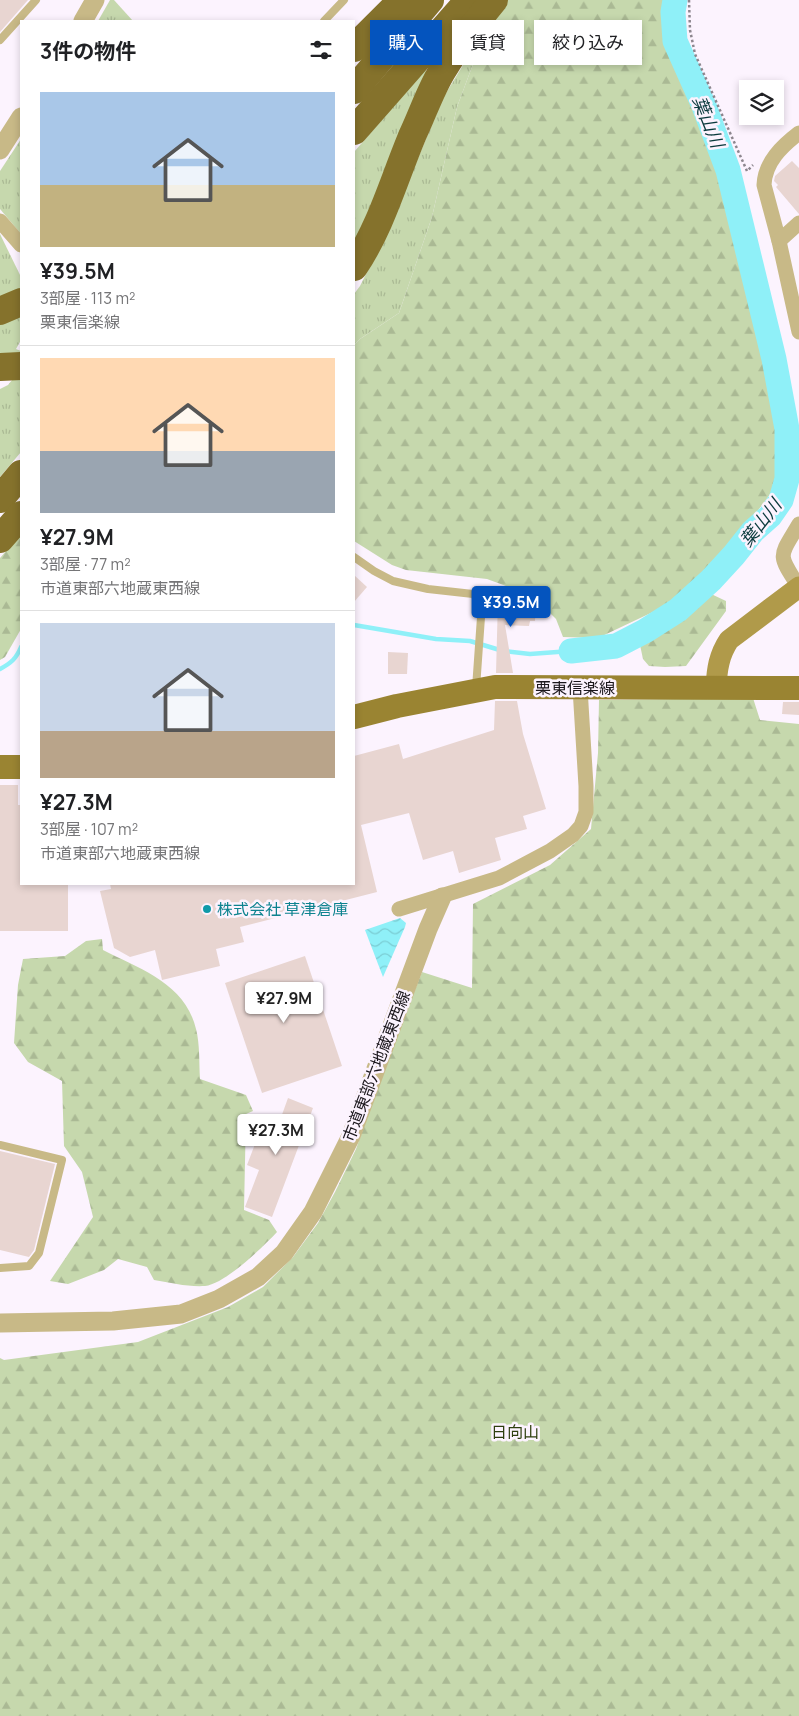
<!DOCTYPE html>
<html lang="ja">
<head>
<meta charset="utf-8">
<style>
  :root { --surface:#fff; --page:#f6f6f6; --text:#202124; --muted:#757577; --line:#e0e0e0; --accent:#0454be }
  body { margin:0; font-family:Manrope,"Noto Sans JP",sans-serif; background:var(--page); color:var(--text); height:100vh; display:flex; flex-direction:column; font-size:19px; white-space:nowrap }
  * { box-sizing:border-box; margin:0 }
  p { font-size:16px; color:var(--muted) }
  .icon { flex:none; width:28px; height:28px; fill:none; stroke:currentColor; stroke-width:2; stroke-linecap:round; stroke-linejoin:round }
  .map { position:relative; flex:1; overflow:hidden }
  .drawer { position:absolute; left:20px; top:20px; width:335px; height:865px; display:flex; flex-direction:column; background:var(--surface); border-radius:0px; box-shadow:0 2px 8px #0003 }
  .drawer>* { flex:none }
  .guide { position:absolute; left:370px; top:20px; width:354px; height:45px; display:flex; gap:10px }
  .tools { position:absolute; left:739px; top:80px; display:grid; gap:10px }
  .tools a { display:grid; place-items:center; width:45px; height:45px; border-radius:0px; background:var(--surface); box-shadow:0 2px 8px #0003; font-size:25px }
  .price { position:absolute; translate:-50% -42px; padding:0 11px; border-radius:5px; background:#fff; color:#222; font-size:16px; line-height:32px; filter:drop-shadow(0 1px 2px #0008) }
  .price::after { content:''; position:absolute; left:50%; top:30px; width:15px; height:11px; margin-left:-8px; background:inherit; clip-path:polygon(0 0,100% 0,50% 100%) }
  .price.selected { background:var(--accent); color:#fff }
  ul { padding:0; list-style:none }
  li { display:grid; align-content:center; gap:10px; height:265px; padding:0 20px }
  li+li { border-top:1px solid var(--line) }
  li span { display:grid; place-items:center; height:155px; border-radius:0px; color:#555 }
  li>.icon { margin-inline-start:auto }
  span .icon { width:90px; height:90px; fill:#fffc; stroke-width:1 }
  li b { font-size:21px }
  h2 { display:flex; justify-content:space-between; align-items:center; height:60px; padding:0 20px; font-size:21px }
  .tag { padding:0 18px; border-radius:0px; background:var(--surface); box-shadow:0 2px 8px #0003; font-size:18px; line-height:45px }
  .tag.selected { background:var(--accent); color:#fff }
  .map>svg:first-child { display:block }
</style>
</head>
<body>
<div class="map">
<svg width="799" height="1716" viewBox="0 0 799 1716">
  <defs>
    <pattern id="grass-tufts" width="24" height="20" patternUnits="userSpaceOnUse" patternTransform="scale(1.25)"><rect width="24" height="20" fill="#c6d8ad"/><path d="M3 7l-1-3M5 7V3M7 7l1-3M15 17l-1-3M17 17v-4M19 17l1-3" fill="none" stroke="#aab994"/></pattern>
    <pattern id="forest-firs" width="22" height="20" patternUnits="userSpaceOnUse" patternTransform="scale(1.25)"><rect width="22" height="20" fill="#c6d8ad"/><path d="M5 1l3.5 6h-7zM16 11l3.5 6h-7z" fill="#aab994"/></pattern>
    <pattern id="water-waves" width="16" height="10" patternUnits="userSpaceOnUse" patternTransform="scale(1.25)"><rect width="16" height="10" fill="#8ff0f8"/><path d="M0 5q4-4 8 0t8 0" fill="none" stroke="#7bcdd4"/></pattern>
  </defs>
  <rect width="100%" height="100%" fill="#fcf3fe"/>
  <g fill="url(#grass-tufts)">
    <polygon points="110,0 114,0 133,21 98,21"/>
    <polygon points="488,24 457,107 432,217 399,313 360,339 354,345 354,294 360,286 372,262 406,187 443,98"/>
    <polygon points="425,70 430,74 354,244 354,152"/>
    <polygon points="21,139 21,234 0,209 0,171"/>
    <polygon points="0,234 21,277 21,292 0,301"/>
    <polygon points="21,313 21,340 16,349 21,351 21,357 0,358 0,321"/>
    <polygon points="17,374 21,374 21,452 0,477 0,389 8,385"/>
  </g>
  <g fill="url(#forest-firs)">
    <polygon points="508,0 669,0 667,19 675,63 700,114 725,194 770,373 783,459 775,488 746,526 703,574 674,602 598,638 563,637 556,619 533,596 487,579 406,570 392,565 354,541 354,345 360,339 399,313 432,217 457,107 488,24"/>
    <polygon points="21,534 21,629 5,657 0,660 0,558"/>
    <polygon points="709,593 726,601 726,611 686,666 665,667 649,666 643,659 640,645 684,615"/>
    <polygon points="753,698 760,720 799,724 799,1716 0,1716 0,1358 4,1360 138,1342 228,1307 263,1287 293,1257 318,1223 335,1192 356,1149 391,1051 422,972 472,988 473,904 550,865 591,829 598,753 599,700"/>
    <path d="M102,939L103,950C140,969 185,983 196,1029C200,1044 199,1063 200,1079L246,1095L253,1111L246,1114L244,1210L269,1220L277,1232C263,1247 225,1284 205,1286C188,1287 171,1283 154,1280L147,1267L118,1259L104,1270L68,1284L50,1281L93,1217L82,1172L64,1146L62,1081L28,1062L14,1043L18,985L23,959L65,956L86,941Z"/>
  </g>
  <polygon fill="url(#water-waves)" points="400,918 406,923 405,927 383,977 365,930"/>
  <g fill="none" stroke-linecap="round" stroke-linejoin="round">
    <g stroke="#8ff0f8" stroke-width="4.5">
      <polyline points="354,625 436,639 470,641 503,651 530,654 571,651"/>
      <path d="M0,669C11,663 16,659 21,647"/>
    </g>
    <polyline stroke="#8ff0f8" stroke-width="25" points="571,651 616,646 645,631 678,610 711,580 734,555 753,531 770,516 781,500 787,479 787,429 774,359 728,170 704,106 675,41 673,12 675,0"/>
  </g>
  <g fill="#e8d5d1">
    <polygon points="0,0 28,0 0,32"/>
    <polygon points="792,161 799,168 799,214 776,187 778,185 774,181 775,176"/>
    <polygon points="354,575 367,587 354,602"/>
    <polygon points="498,599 536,602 535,621 530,621 529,626 505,625 513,673 496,673"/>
    <polygon points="388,652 408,653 407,674 388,674"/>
    <polygon points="495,701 517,701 523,734 546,809 523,816 527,829 495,838 501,860 459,873 453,851 423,860 409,813 361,825 377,892 240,927 244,942 216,949 220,966 162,980 155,950 130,957 114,948 100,891 111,889 110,884 354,884 354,756 399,744 403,759 494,730"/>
    <polygon points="783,702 799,702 799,715 782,714"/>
    <polygon points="0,785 18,785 18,805 21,805 21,884 68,884 68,931 0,931"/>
    <polygon points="305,956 342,1066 262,1093 225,983"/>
    <polygon points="288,1098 313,1108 272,1217 245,1207 259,1170 247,1165 265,1118 279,1123"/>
    <polygon points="0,1151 55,1164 34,1250 29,1257 0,1250"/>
  </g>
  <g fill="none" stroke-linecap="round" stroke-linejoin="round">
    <polyline stroke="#8c868e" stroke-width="2.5" stroke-dasharray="2.5 2.5" stroke-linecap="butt" points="689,0 690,30 695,54 747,171 753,165"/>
    <g stroke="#c8b987" stroke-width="8">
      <polyline points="324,21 344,0"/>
      <polyline points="0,40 36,0"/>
      <polyline points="354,557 374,571 393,581 428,589 473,594 482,603 476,688"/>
      <polyline points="0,1145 62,1160 39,1253 29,1266 0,1268"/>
    </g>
    <g stroke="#c8b987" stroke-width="15">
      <path d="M799,133C782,146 765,162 764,185L779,241L799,332"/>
      <polyline points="0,221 21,245"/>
      <polyline points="779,241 799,223"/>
      <path d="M799,524C779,558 777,553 799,587"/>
      <polyline points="399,909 499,878 550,851 573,835 581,826 586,812 586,786 580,688"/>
    </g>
    <g stroke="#c8b987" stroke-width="19">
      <polyline points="83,21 95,0"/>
      <polyline points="0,150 21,117"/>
      <polyline points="0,1323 113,1321 181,1314 219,1299 258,1277 284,1253 313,1212 351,1136 428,929 442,897"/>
    </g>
    <path stroke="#b09a4a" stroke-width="21" d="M716,687C717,669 719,655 729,640L799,587"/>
    <g stroke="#9a8432" stroke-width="24">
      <polyline points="354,717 397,706 495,687 799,688"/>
      <polyline points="0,767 21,767"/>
    </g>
    <g stroke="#85722c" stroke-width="28">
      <polyline points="354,48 402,0"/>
      <polyline points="354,90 430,0"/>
      <polyline points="354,131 469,0"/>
      <path d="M354,267C381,227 394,179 413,134C423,113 431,88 444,68C459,44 476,22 494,0"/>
      <polyline points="0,311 21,302"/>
      <polyline points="0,367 21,366"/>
      <polyline points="0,499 21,474"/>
      <polyline points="0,539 21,515"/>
    </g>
  </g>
  <circle fill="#0f9aa8" stroke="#fcf3fe" stroke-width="2" cx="207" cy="909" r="5"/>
  <g text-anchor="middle" stroke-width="5" stroke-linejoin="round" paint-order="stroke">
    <g font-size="16" fill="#1b171c" stroke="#fcf3fe">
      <text x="575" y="694">栗東信楽線</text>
      <text transform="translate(376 1066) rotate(-69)" y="6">市道東部六地蔵東西線</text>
    </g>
    <g font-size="16" fill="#0d838f" stroke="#fcf3fe" text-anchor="start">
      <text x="217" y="915">株式会社 草津倉庫</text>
    </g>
    <g font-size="16" fill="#2e3e0e" stroke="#fcf3fe">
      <text x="515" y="1438">日向山</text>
    </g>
    <g font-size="18" font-style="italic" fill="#0a3a3d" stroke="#fcf3fe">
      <text transform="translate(708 122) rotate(68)" y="6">葉山川</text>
      <text transform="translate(761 523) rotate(-52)" y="6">葉山川</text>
    </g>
  </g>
</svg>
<div class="tools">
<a><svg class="icon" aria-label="layers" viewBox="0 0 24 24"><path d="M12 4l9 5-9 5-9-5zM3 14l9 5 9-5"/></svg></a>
</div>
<b class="price selected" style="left:511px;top:628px">¥39.5M</b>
<b class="price" style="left:284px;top:1024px">¥27.9M</b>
<b class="price" style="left:276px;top:1156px">¥27.3M</b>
<div class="guide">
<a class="tag selected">購入</a>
<a class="tag">賃貸</a>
<a class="tag">絞り込み</a>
</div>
<section class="drawer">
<h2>3件の物件<svg class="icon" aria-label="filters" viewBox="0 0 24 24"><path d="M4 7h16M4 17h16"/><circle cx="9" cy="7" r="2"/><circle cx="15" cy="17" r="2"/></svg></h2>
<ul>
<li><span style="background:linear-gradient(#a9c7e8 60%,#c2b280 0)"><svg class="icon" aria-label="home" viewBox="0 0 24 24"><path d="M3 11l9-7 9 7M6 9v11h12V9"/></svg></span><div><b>¥39.5M</b><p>3部屋 · 113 m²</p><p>栗東信楽線</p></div></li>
<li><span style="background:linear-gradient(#ffd9b3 60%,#9aa5b1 0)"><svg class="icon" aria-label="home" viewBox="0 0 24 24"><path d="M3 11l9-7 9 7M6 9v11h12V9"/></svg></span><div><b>¥27.9M</b><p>3部屋 · 77 m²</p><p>市道東部六地蔵東西線</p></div></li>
<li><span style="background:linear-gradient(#c9d6e8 70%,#b9a48a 0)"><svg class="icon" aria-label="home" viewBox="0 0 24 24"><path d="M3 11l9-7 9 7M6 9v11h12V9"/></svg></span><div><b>¥27.3M</b><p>3部屋 · 107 m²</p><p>市道東部六地蔵東西線</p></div></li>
</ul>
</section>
</div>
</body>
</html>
